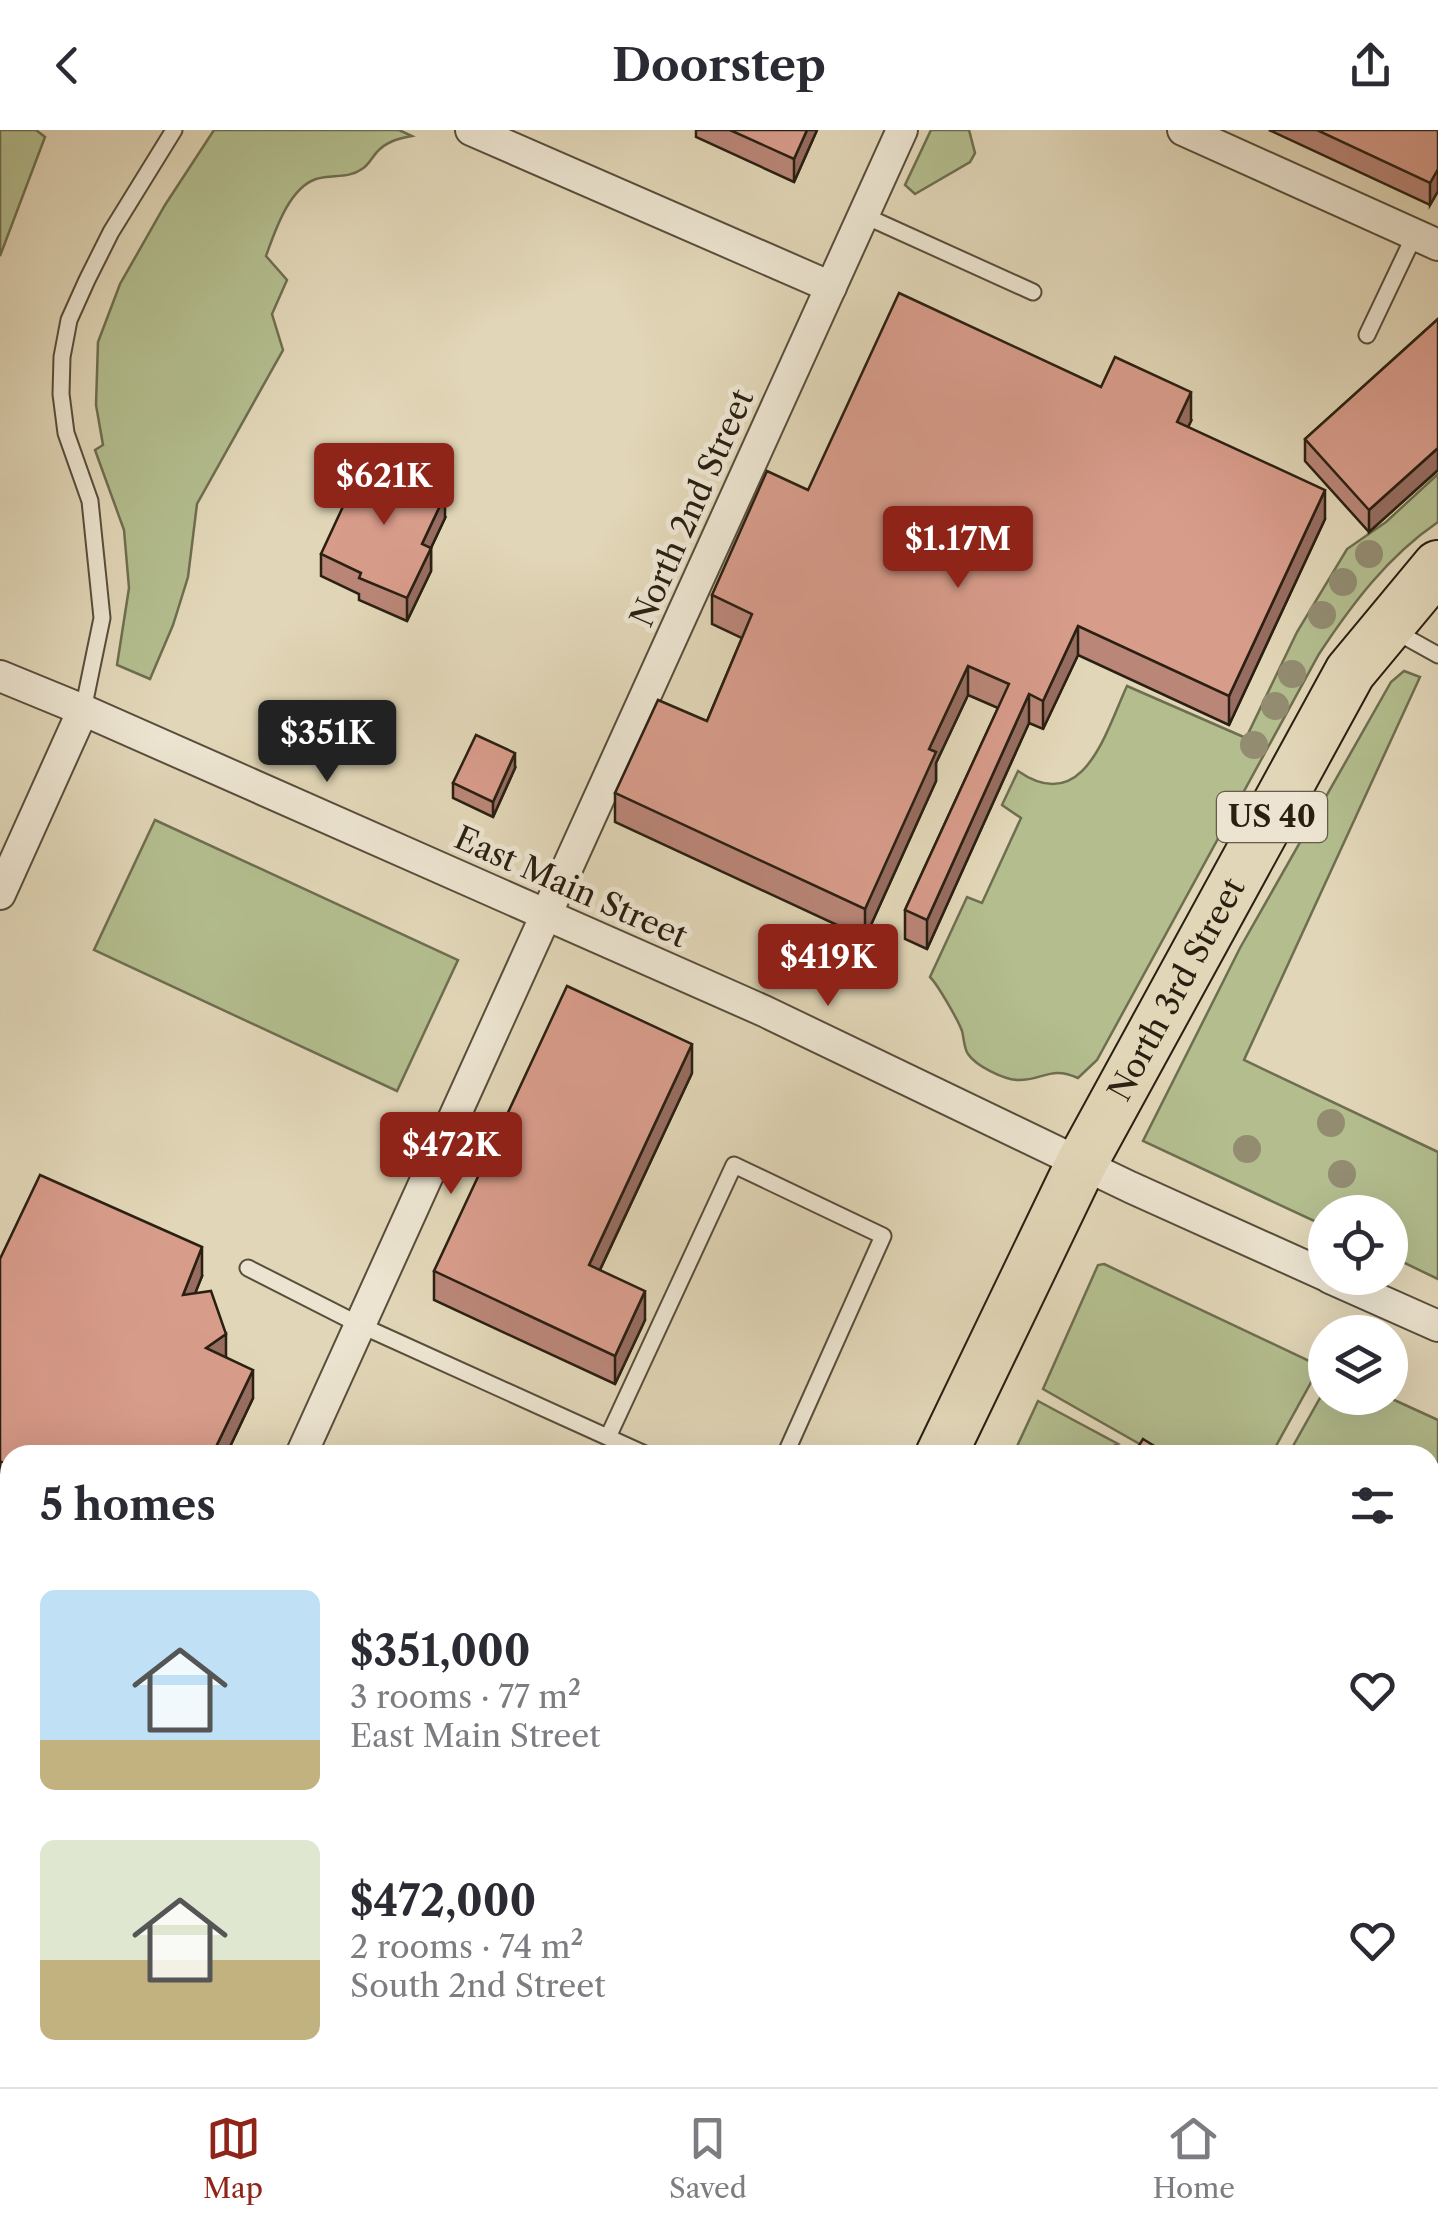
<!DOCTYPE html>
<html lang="en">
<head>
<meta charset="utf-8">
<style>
  :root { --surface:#fff; --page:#f7f7f7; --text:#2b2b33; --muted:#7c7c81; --line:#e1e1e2; --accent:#8f2418 }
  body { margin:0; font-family:"Libre Caslon Text",serif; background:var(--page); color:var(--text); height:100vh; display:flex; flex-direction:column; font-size:38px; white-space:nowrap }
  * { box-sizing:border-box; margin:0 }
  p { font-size:32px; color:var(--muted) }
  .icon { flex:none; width:55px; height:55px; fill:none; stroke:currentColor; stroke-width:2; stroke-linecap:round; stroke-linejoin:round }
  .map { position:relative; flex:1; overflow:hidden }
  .details { position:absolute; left:0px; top:1315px; width:1440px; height:642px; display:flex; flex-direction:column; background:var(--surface); border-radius:30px 30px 0 0; box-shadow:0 10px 40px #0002 }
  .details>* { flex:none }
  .tools { position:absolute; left:1308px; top:1065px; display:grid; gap:20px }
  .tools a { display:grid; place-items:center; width:100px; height:100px; border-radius:50%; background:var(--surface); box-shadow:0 10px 40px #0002; font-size:50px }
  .price { position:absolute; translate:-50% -85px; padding:0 22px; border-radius:10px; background:var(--accent); color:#fff; font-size:32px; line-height:65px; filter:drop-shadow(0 2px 5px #0008) }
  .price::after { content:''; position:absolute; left:50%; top:60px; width:30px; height:22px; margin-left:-15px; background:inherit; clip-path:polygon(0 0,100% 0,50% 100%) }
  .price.selected { background:#222; color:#fff }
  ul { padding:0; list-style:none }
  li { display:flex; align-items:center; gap:30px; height:250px; padding:0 40px }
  li span { display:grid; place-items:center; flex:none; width:280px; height:200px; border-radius:15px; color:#555 }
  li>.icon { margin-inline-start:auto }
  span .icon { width:120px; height:120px; fill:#fffc; stroke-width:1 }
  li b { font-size:42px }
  h2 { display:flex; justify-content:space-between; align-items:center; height:120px; padding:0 40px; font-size:42px }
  header { display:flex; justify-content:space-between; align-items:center; height:130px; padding:0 40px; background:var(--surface); font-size:45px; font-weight:700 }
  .menu { display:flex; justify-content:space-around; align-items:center; height:140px; border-top:2px solid var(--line); background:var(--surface); font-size:28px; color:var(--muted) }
  .menu a { display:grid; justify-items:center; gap:5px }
  .menu .selected { color:var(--accent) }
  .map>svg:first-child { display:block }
</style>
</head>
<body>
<header><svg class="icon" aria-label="back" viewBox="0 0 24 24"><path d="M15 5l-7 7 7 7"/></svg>Doorstep<svg class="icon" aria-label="share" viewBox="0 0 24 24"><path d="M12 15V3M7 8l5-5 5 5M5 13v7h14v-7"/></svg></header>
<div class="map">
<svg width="1438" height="1957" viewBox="0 0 1438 1957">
  <rect width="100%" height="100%" fill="#e1d6b7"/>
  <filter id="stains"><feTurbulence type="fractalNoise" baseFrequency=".002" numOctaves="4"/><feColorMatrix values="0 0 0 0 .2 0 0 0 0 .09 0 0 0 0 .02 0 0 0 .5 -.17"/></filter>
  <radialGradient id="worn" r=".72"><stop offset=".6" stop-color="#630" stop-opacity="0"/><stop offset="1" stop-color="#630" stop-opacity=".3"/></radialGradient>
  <g fill="#b3bd8e" stroke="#6e6e50" stroke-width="2.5">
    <polygon points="0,0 36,0 45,7 0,126"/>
    <path d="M214,0H399L412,6C398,9 387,11 377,22C372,27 369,35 362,39C348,49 332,44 316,49C289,58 275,101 266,126L287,150L272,184L283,220L197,374L188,447L173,495L150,549L117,535L129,458L124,400L95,320L103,315L96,275L98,212L120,154L165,75Z"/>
    <polygon points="931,0 969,0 975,23 970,32 915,64 905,55"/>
    <path d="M1438,344V392C1388,426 1352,474 1319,524L1097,930L1078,948C1050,935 1043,951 1017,950C1003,949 976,936 968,924C964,919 964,908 962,901C958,890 938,855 930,847L967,767L982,773L1021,688L1002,675L1018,641C1084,687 1106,601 1127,556L1246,608L1297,502L1347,419L1386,392Z"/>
    <polygon points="1404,541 1420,547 1244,930 1438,1022 1438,1149 1390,1126 1390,1082 1325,1082 1325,1096 1143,1011 1240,818 1391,552"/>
    <polygon points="155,690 458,830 397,961 94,820"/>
    <polygon points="1104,1134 1320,1236 1271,1325 1159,1325 1043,1259 1098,1135"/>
    <polygon points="1325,1259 1325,1268 1390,1268 1438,1290 1438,1353 1430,1367 1430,1325 1288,1325"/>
    <polygon points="1038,1271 1118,1314 1093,1325 1013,1325"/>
    <polygon points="919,1948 1043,1948 1043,1957 935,1957"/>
  </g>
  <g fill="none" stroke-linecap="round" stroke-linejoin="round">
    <g stroke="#584e3b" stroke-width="19">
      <g id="service">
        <polyline points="863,85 1033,162"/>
        <polyline points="1367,205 1415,104"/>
        <polyline points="1393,500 1438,525"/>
        <polyline points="83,580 102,488 90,371 66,303 61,264 62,227 69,190 87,150 111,102 174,0"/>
        <polyline points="248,1138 360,1195 647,1325"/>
        <polyline points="608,1307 734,1035 883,1106 785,1325"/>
        <polyline points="0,1425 10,1429"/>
        <polyline points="1286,1948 1302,1957"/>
        <polyline points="319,1957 324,1948"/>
      </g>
    </g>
    <g stroke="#584e3b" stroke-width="34">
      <g id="minor">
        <polyline points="471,0 831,157"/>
        <polyline points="1183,0 1438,115"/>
        <polyline points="0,546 83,580 764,881 1130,1057 1325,1145"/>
        <polyline points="0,764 83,580"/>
        <polyline points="1330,1148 1438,1196"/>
        <polyline points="301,1325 902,0"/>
        <polyline points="1430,1538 1438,1523"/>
        <polyline points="0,1912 10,1895"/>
        <polyline points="637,1957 642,1948"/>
        <polyline points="1186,1957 1191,1948"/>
      </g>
    </g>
    <g stroke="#2a2012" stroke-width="54">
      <g id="primary">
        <path id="s1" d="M941,1325L1081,1034L1350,542L1438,436"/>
        <polyline points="0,1570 10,1574"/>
        <polyline points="802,1948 819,1957"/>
      </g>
    </g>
    <use href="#service" stroke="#ece4d0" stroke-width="15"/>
    <use href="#minor" stroke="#ece4d0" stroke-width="30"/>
    <use href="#primary" stroke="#e1d6b7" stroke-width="50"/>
  </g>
  <g fill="#938c71">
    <circle cx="1369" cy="424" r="14"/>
    <circle cx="1343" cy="452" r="14"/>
    <circle cx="1322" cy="485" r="14"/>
    <circle cx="1292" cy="544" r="14"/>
    <circle cx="1275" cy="576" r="14"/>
    <circle cx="1254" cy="615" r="14"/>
    <circle cx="1331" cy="993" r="14"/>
    <circle cx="1247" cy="1019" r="14"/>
    <circle cx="1342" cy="1044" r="14"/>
  </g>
  <g fill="#ba8678" stroke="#2a2012" stroke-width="2.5">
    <polygon points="696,0 817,0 794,52 696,7"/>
    <polygon points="1269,0 1438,0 1438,61 1430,75"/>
    <polygon points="1438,189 1438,340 1369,402 1305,331 1305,309"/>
    <polygon points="1191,291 1188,297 1325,389 1229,595 1078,525 1043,599 1029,593 927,819 905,809 905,780 998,578 968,565 936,633 936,651 865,808 615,692 615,663 707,591 742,508 712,494 712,465 808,360"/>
    <polygon points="445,388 431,418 431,441 407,491 359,470 359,464 321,446 321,424"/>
    <polygon points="515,638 493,687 453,668 453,653"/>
    <polygon points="692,943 600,1140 645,1190 615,1254 434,1170 434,1141"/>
    <polygon points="0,1129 202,1146 195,1163 226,1227 253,1268 226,1325 10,1325 10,1365 0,1360"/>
    <polygon points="1430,1748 1438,1753 1438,1918 1430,1913"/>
  </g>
  <g fill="#976d61" stroke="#2a2012" stroke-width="2.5">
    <polygon points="807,0 817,0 794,52 794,29"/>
    <polygon points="1438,39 1438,61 1430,75 1430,53"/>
    <polygon points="1191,262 1191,291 1177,320 1177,292"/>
    <polygon points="1438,318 1438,340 1369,402 1369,380"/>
    <polygon points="1325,360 1325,389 1229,595 1229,566"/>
    <polygon points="445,365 445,388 422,437 422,414"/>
    <polygon points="431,418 431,441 407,491 407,468"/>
    <polygon points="1078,496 1078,525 1043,599 1043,571"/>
    <polygon points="968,536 968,565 936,633 936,651 865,808 865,779 929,619"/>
    <polygon points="1029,564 1029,593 927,819 927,790"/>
    <polygon points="515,623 515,638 493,687 493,672"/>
    <polygon points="692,914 692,943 589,1163 589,1135"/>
    <polygon points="202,1117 202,1146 183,1194 183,1165"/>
    <polygon points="645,1161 645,1190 615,1254 615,1226"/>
    <polygon points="226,1204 226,1233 206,1218"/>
    <polygon points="253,1240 253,1268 226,1325 212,1325"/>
  </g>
  <g fill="#d89c8b" stroke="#2a2012" stroke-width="2.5">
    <polygon points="730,0 807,0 794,29"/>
    <polygon points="1317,0 1438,0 1438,39 1430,53"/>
    <polygon points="899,163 1101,257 1115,227 1191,262 1177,292 1325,360 1229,566 1078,496 1043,571 1029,564 927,790 905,780 1009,554 968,536 929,619 936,622 865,779 615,663 658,570 707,591 752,484 712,465 767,341 808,360"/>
    <polygon points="1438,189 1438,318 1369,380 1305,309"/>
    <polygon points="365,329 445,365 422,414 431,418 407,468 359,448 361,443 321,424"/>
    <polygon points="476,605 515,623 493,672 453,653"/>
    <polygon points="567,856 692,914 589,1135 645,1161 615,1226 434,1141"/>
    <polygon points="40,1045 202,1117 183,1165 211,1161 226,1204 206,1218 253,1240 212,1325 10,1325 10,1336 0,1331 0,1129"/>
    <polygon points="1143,1309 1169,1325 1133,1325"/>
    <polygon points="1430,1748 1438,1753 1438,1889 1430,1884"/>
    <polygon points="430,1948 444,1948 460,1955 463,1948 506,1948 526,1957 425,1957"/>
    <polygon points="698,1948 726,1948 742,1957 693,1957"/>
  </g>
  <g text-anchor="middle" stroke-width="10" stroke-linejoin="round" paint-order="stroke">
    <rect fill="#ece4d0" stroke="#645b4b" stroke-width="2.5" x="1217" y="662" width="110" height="50" rx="8"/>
    <g font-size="30" font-weight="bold" fill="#2a2012">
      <text x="1272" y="697">US 40</text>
    </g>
    <g font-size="32" fill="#2a2012" stroke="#ece4d0">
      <text transform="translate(692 378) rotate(-66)" y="11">North 2nd Street</text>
      <text transform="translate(571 757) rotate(24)" y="11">East Main Street</text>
      <text dy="11" stroke="none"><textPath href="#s1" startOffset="522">North 3rd Street</textPath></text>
    </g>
  </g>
  <rect width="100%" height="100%" filter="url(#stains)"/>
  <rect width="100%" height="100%" fill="url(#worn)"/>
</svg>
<div class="tools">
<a><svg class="icon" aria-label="locate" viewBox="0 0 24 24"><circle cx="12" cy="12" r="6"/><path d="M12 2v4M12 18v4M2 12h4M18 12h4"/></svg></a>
<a><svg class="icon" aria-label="layers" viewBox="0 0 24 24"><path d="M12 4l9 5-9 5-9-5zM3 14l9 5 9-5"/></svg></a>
</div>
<b class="price" style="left:384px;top:398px">$621K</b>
<b class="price" style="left:958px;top:461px">$1.17M</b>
<b class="price selected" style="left:327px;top:655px">$351K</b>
<b class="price" style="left:828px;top:879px">$419K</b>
<b class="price" style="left:451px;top:1067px">$472K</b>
<section class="details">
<h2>5 homes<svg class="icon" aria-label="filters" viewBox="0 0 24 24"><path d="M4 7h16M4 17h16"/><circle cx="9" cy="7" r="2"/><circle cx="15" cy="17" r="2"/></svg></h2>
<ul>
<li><span style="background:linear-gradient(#bfe0f5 75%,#c2b280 0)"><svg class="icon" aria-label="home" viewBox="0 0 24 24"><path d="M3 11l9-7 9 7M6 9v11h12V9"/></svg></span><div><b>$351,000</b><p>3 rooms · 77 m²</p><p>East Main Street</p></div><svg class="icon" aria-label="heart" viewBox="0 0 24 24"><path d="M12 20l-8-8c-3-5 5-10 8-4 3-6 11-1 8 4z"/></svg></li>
<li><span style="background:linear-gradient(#dfe7d0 60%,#c2b280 0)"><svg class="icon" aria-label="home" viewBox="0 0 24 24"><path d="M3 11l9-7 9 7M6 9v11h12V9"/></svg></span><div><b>$472,000</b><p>2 rooms · 74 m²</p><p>South 2nd Street</p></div><svg class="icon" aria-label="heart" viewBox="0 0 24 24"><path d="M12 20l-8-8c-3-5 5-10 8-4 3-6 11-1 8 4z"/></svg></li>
</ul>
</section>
</div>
<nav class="menu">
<a class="selected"><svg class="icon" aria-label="map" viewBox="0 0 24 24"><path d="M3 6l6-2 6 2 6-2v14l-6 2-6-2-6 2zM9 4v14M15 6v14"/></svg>Map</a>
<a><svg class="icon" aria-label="saved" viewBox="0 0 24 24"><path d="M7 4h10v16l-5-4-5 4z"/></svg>Saved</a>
<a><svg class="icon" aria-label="home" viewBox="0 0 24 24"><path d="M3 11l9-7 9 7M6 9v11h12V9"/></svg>Home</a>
</nav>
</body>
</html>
